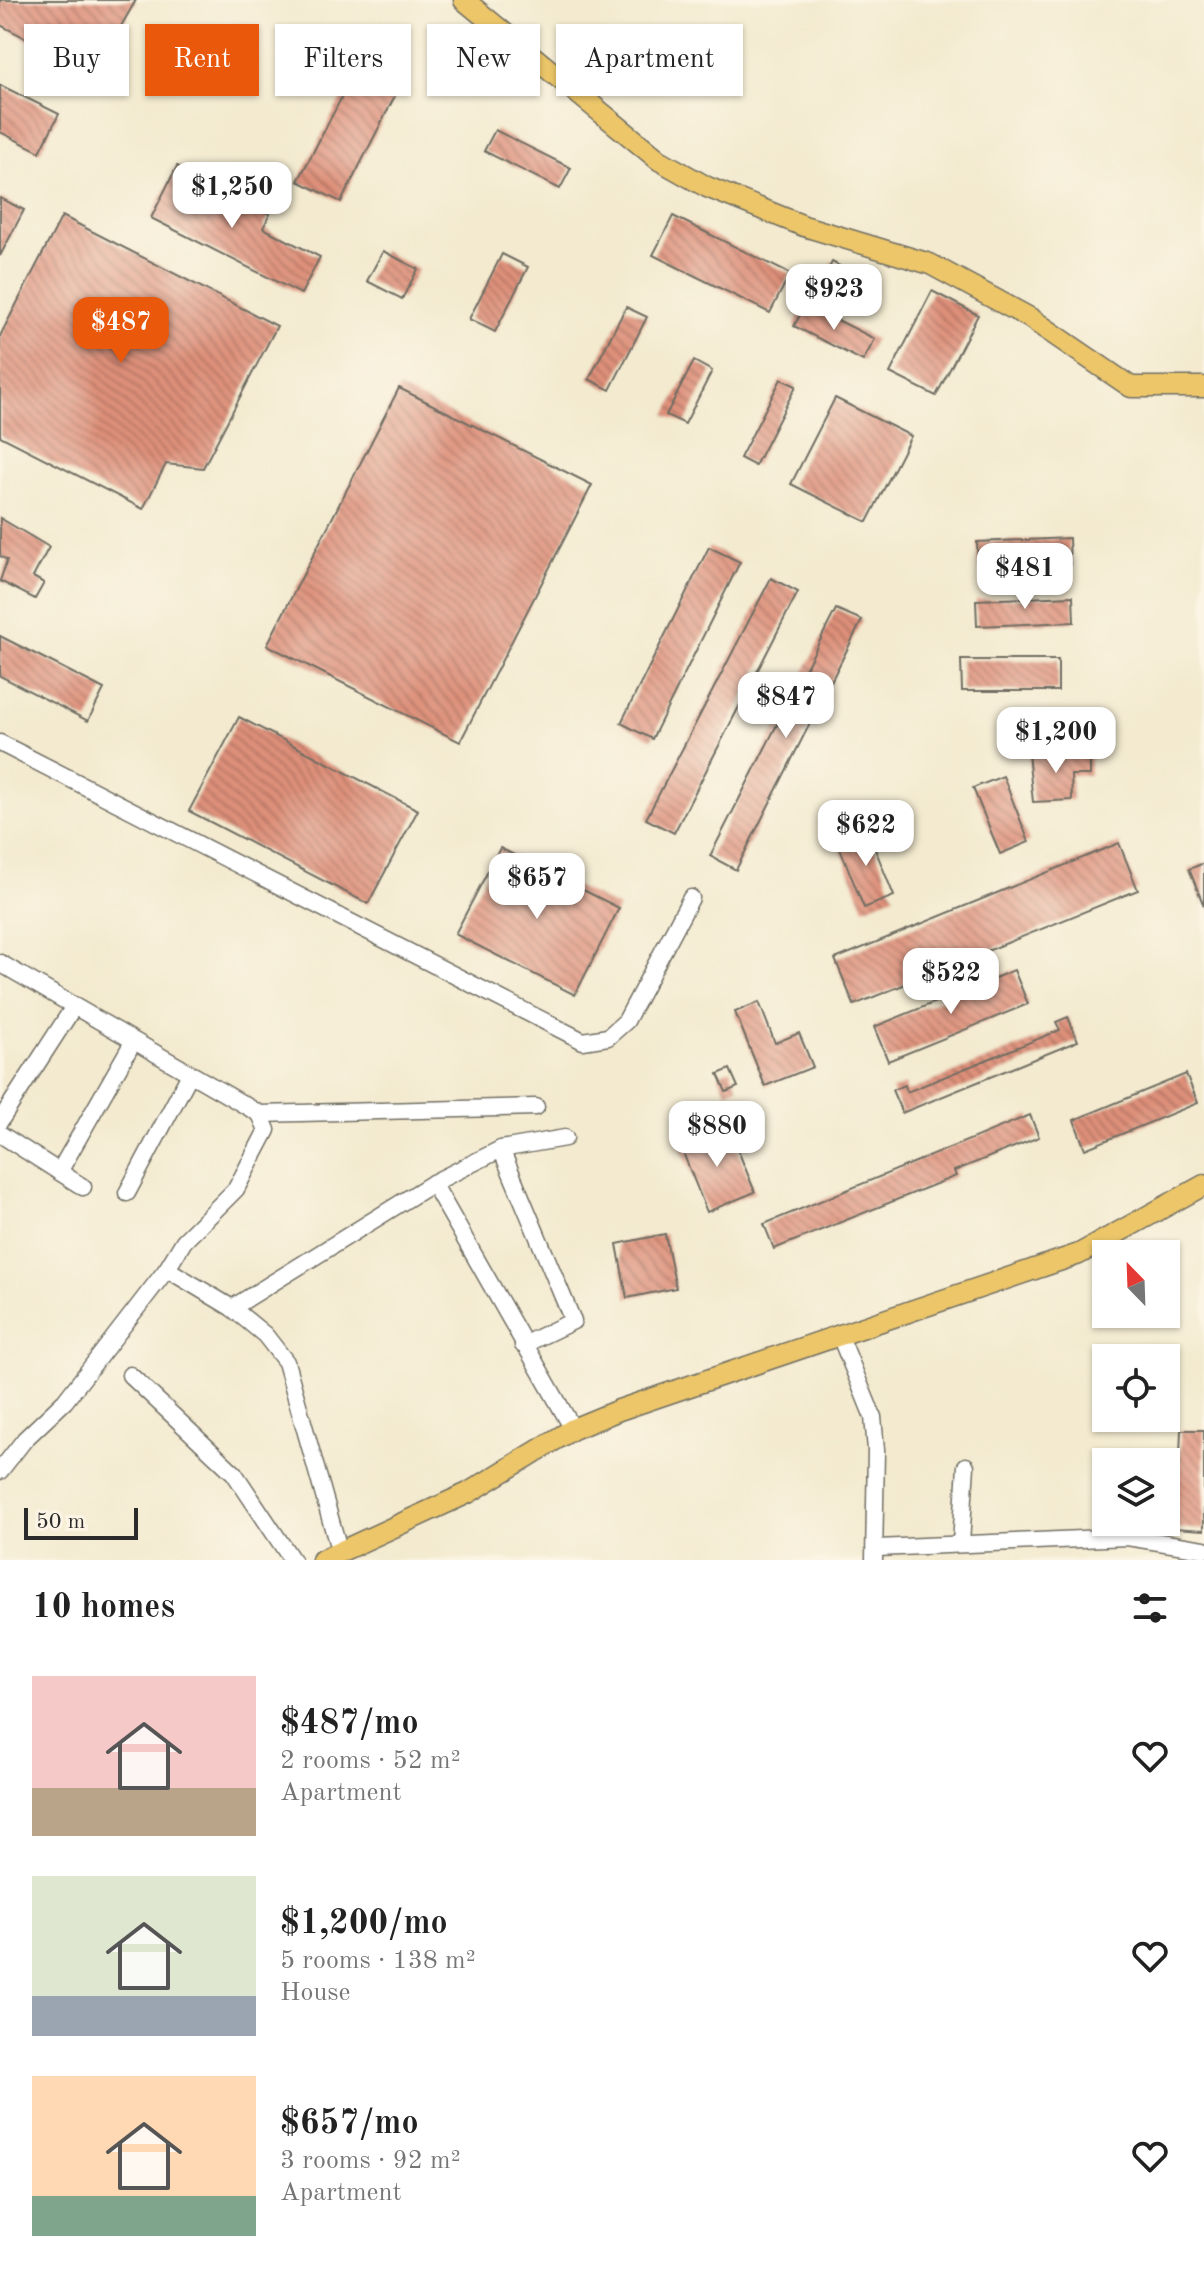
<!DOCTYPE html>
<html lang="en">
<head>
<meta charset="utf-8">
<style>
  :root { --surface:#fff; --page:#f6f6f6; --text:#222; --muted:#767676; --accent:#ea580c }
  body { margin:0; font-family:"Old Standard TT",serif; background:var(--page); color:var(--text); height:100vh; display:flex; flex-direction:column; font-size:30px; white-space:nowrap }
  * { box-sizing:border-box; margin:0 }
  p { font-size:26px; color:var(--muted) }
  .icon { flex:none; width:44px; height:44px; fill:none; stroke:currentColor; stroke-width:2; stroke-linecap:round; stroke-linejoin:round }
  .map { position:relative; height:1560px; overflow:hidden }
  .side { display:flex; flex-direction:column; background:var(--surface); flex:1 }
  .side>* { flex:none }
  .hud { position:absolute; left:24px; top:24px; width:800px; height:72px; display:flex; gap:16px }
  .needle { width:52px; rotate:337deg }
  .controls { position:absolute; left:1092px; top:1240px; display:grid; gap:16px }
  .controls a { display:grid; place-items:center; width:88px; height:88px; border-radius:0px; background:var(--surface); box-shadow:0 2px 6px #0004; font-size:40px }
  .scale { position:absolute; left:24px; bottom:20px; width:114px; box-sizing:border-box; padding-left:8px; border:4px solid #2b2b2b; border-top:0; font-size:22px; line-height:28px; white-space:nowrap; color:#2b2b2b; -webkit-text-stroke:6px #fcf5e5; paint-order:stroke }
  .price { position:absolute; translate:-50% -68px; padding:0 18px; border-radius:16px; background:#fff; color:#222; font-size:26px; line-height:52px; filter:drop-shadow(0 2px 4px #0008) }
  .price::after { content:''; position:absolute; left:50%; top:48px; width:24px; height:18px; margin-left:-12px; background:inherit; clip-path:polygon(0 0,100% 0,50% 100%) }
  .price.on { background:var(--accent); color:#fff }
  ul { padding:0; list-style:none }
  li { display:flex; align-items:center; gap:24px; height:200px; padding:0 32px }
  li span { display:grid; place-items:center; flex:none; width:224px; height:160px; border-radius:0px; color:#555 }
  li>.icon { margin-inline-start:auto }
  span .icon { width:96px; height:96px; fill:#fffc; stroke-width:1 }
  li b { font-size:34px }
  h2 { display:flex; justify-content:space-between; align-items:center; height:96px; padding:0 32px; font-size:34px }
  .chip { padding:0 28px; border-radius:0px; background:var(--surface); box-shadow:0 2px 6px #0004; font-size:28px; line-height:72px }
  .chip.on { background:var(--accent); color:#fff }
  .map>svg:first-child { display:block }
</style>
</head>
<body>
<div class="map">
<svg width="1204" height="1560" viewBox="0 0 1204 1560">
  <defs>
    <pattern id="building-back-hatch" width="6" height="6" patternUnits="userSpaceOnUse" patternTransform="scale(2)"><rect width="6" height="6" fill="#dd8f79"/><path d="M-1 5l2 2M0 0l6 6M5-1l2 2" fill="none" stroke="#b37563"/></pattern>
  </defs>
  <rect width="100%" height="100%" fill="#fcf5e5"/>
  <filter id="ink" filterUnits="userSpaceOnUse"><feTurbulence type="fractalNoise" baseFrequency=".0125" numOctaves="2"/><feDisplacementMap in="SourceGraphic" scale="16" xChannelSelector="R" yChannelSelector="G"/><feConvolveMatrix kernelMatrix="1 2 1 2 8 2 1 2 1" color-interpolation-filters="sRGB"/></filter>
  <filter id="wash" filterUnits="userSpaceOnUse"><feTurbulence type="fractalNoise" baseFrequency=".006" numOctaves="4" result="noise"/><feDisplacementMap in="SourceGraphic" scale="32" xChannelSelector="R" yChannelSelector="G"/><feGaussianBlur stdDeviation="1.8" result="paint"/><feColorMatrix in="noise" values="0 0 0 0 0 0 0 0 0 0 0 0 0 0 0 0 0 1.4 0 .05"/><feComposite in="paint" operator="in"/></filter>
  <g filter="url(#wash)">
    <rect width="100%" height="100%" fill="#f3eacf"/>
    <g id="blocks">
      <g fill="url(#building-back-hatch)">
        <polygon points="0,0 136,0 94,73 0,25"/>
        <polygon points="340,32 358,41 346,64 398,90 341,202 298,181 346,89 318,75"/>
        <polygon points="0,85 59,114 40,152 0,132"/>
        <polygon points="495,130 571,168 560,189 484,151"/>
        <polygon points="177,166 270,214 263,228 320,257 301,294 151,218"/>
        <polygon points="0,198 24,210 0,256"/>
        <polygon points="62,216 277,326 203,468 166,464 143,509 0,436 0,336"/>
        <polygon points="673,216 790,274 770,313 653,255"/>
        <polygon points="383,251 418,269 402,299 367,281"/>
        <polygon points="502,254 528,267 495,332 469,319"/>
        <polygon points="832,262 843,268 833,288 822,282"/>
        <polygon points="932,291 978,315 936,396 890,373"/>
        <polygon points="806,304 875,339 863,361 794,326"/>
        <polygon points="626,307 647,317 610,390 589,379"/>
        <polygon points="694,361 712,371 685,424 666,415"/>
        <polygon points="781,379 796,386 755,466 740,458"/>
        <polygon points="399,388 592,485 460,742 267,645"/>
        <polygon points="835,398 911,436 867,522 791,484"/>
        <polygon points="0,518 49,547 33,577 44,583 35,599 0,581 7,560 0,556"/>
        <polygon points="1069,538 1070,565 978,569 977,542"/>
        <polygon points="709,547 740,562 652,739 621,723"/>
        <polygon points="771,578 798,592 674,833 646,819"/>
        <polygon points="1073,596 1074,622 977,626 976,600"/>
        <polygon points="836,609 862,620 736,870 710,856"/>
        <polygon points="0,636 104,689 88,721 0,676"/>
        <polygon points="961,660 1058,660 1058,691 962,691"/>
        <polygon points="239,717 418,810 368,904 189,811"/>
        <polygon points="1028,753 1090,754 1090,775 1071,775 1072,800 1033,802"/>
        <polygon points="1003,776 1029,842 1000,854 973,788"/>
        <polygon points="867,829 894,896 864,908 837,841"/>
        <polygon points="1119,843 1138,890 854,1005 835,959"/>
        <polygon points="500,848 619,908 575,995 455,934"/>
        <polygon points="1204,863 1204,906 1189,869"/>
        <polygon points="1014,970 1028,1004 888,1061 874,1027"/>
        <polygon points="759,1002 775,1043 799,1033 813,1067 765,1086 735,1012"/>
        <polygon points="1068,1017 1078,1041 902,1113 892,1090 905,1085 907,1092 1060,1030 1056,1022"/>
        <polygon points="730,1069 738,1087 726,1092 718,1074"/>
        <polygon points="1186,1074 1198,1103 1085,1149 1074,1120"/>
        <polygon points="1030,1115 1039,1137 954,1171 956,1176 774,1249 764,1224"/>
        <polygon points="728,1126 755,1192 707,1212 680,1145"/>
        <polygon points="665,1234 676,1288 627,1298 617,1244"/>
        <polygon points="1181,1430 1204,1430 1204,1530 1173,1528 1166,1520 1167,1466 1180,1455"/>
      </g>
    </g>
  </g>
  <g filter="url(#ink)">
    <use href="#blocks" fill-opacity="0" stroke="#716e64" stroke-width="2"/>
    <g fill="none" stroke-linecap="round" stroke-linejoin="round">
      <g stroke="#716e64" stroke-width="19">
        <g id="minor">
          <polyline points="0,743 583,1041 608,1037 626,1021 691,898"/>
          <polyline points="0,963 260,1114 536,1107"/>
          <polyline points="0,1121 73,1008"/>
          <polyline points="0,1134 83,1187"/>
          <polyline points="501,1149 573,1321 523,1345"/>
          <polyline points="59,1172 133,1042"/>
          <polyline points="433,1183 573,1429"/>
          <polyline points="127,1193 190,1074"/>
          <polyline points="167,1269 232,1308 265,1335 286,1362 340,1553"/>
          <polyline points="232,1308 433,1183 501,1149 565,1138"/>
          <polyline points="840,1336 873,1417 876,1450 874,1560"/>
          <polyline points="130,1375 234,1473 292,1560"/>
          <polyline points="0,1471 25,1439 65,1401 167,1269 184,1241 236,1189 267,1130 260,1114"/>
          <polyline points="961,1543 966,1466"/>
          <polyline points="877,1548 1127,1537 1204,1549"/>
        </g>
      </g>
      <g stroke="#716e64" stroke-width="23">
        <g id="major">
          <polyline points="464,0 659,160 707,187 804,226 930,264 1030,318 1131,387 1204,387"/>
          <polyline points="322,1560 468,1493 573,1429 619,1410 1079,1254 1204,1185"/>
        </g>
      </g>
      <use href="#minor" stroke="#fff" stroke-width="16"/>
      <use href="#major" stroke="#ecc669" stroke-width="20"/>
    </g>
  </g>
</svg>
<div class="controls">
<a><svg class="needle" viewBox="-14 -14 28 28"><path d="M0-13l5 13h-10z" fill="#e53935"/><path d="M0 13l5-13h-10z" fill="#767676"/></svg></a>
<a><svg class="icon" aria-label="locate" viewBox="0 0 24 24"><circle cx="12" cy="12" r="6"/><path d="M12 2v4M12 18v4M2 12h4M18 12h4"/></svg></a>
<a><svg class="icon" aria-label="layers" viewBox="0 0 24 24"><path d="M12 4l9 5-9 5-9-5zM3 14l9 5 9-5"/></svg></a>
</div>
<div class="scale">50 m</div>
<b class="price" style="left:232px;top:230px">$1,250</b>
<b class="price" style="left:834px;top:332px">$923</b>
<b class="price on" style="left:121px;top:365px">$487</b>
<b class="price" style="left:1025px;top:611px">$481</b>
<b class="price" style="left:786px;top:740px">$847</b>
<b class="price" style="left:1056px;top:775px">$1,200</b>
<b class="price" style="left:866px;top:868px">$622</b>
<b class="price" style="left:537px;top:921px">$657</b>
<b class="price" style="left:951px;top:1016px">$522</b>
<b class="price" style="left:717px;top:1169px">$880</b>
<div class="hud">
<a class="chip">Buy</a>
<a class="chip on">Rent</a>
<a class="chip">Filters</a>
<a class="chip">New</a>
<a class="chip">Apartment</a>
</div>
</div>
<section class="side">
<h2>10 homes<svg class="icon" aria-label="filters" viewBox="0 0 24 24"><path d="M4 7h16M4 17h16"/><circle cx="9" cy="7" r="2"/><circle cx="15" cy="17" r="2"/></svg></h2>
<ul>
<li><span style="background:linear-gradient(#f6c9c9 70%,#b9a48a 0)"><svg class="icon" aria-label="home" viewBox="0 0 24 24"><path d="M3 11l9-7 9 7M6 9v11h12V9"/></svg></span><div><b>$487/mo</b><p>2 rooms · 52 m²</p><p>Apartment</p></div><svg class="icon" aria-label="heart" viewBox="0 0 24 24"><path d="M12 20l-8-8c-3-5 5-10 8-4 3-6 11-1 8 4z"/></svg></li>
<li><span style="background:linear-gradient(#dfe7d0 75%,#9aa5b1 0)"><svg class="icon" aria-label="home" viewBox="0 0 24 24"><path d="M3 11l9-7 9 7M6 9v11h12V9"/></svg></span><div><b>$1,200/mo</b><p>5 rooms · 138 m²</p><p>House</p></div><svg class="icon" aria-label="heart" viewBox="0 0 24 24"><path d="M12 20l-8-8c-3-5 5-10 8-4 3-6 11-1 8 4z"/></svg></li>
<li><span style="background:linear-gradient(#ffd9b3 75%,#7fa58c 0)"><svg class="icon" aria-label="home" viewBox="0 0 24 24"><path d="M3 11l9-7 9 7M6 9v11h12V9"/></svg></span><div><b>$657/mo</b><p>3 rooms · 92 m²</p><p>Apartment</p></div><svg class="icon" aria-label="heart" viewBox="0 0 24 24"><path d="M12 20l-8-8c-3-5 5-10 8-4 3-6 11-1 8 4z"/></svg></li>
</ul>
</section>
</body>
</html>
